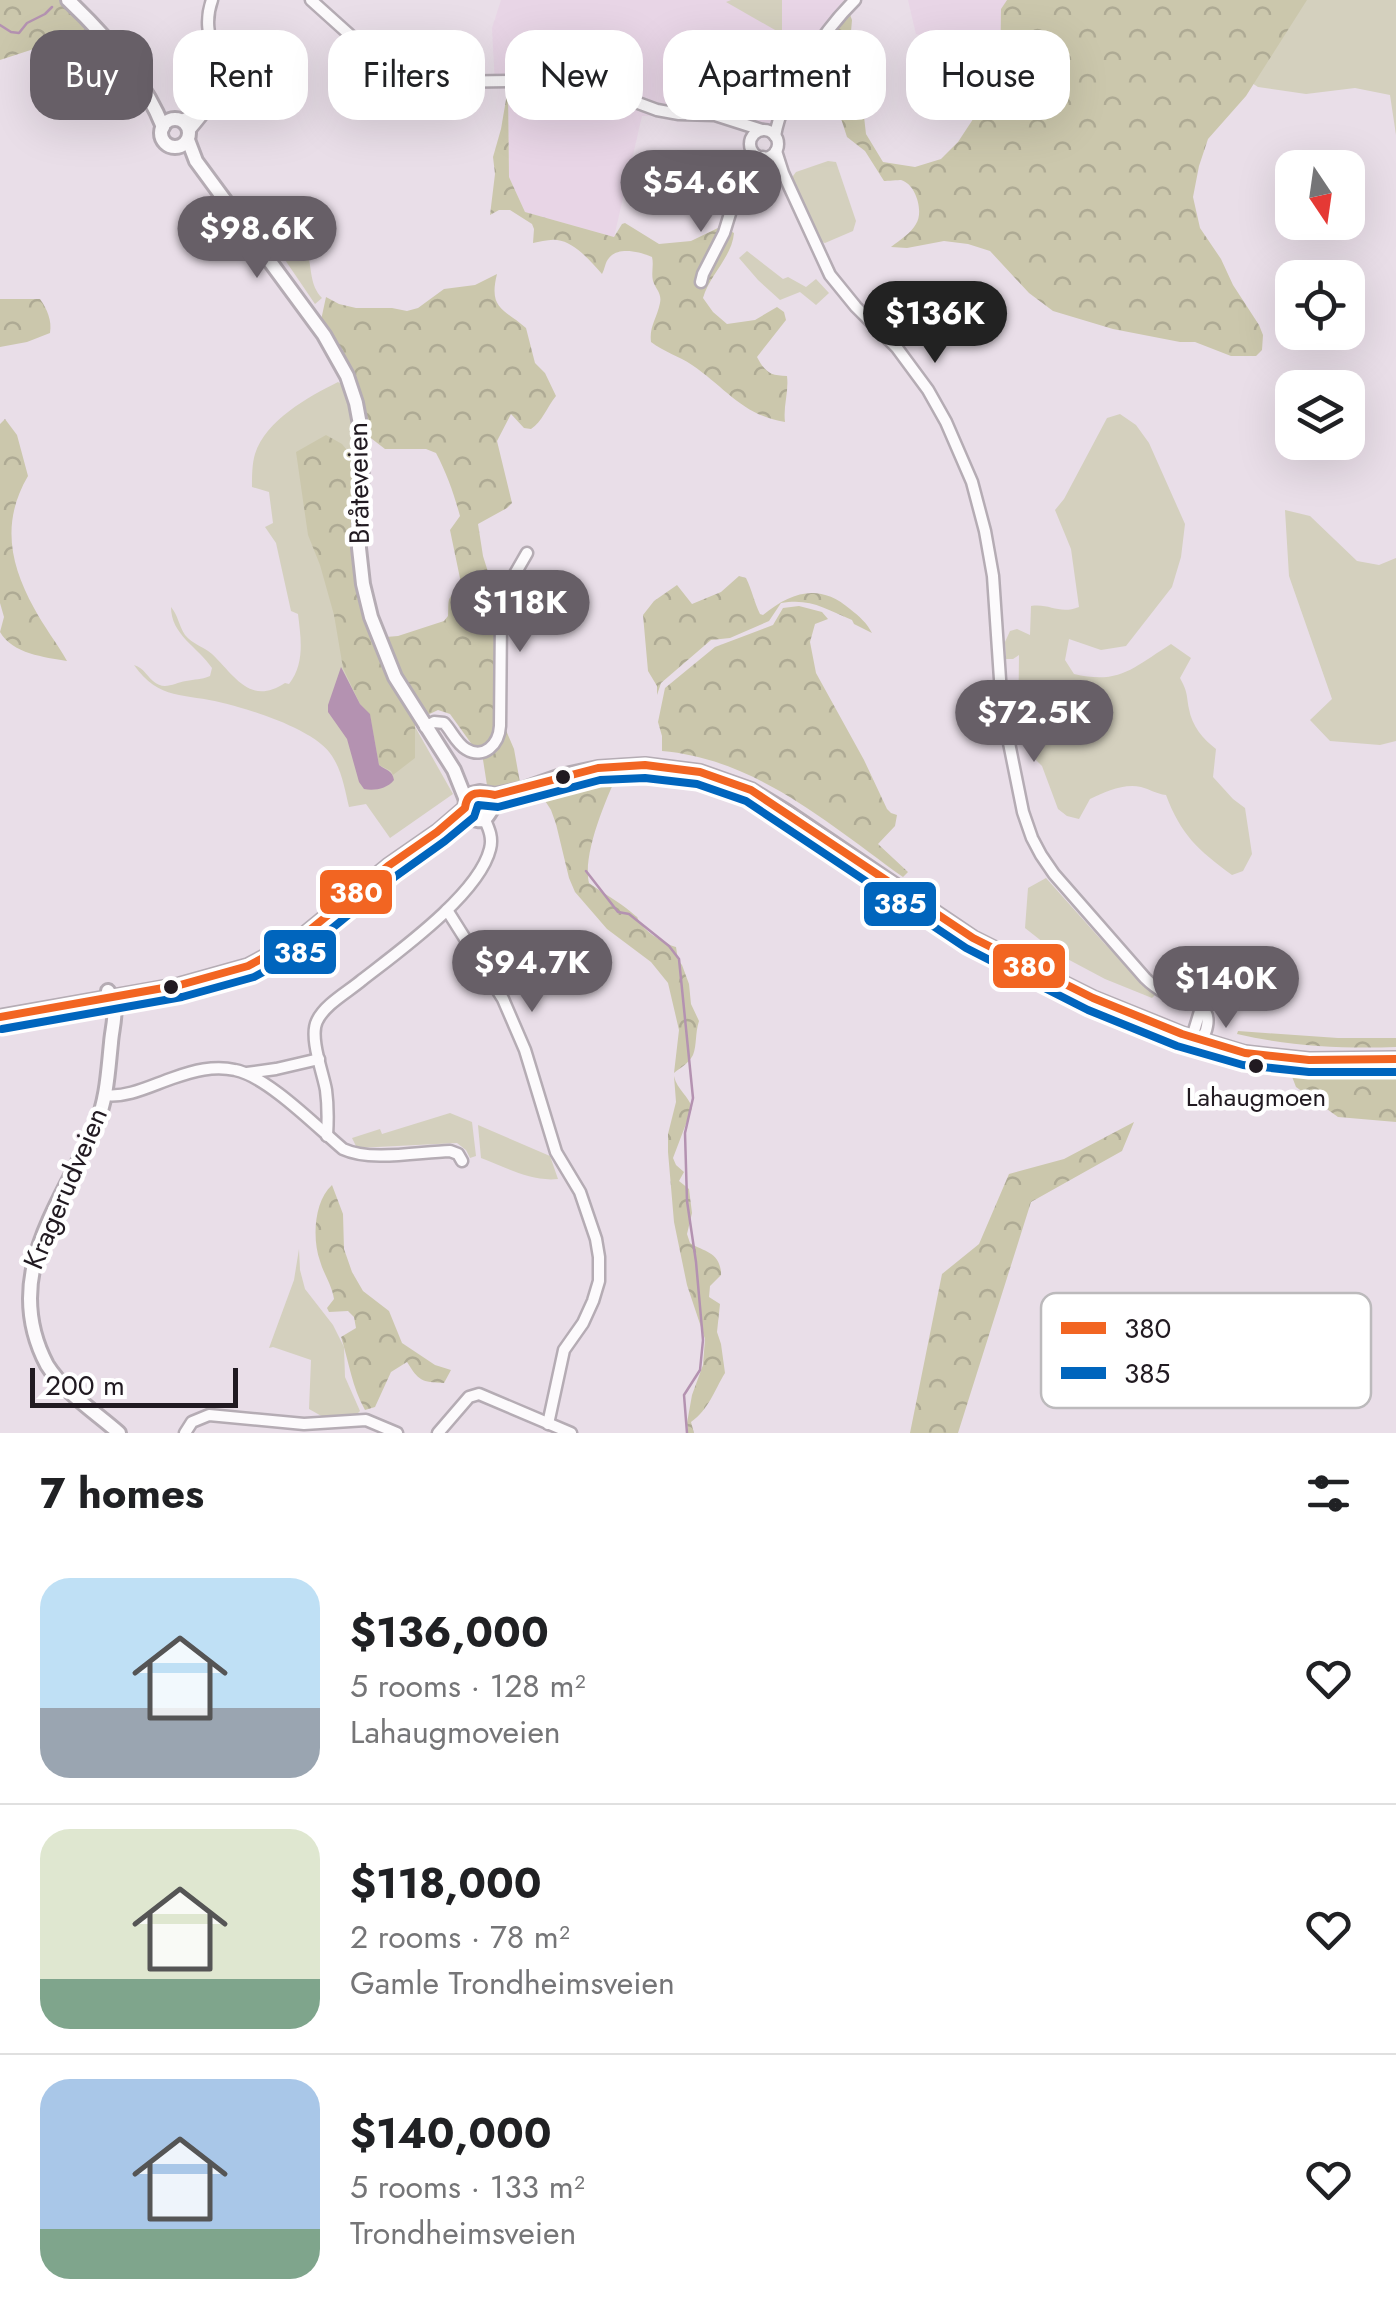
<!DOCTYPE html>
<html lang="en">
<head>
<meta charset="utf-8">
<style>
  :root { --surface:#fff; --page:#f6f6f6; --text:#202124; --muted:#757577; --line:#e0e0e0; --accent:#675f67 }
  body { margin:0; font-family:Jost,sans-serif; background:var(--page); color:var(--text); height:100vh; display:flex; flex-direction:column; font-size:38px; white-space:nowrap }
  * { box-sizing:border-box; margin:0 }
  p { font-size:32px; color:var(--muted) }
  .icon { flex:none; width:55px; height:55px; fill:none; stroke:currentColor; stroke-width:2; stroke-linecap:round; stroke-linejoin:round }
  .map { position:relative; height:1433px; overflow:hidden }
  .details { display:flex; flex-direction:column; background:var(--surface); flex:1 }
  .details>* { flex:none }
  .top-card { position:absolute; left:30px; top:30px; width:1338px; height:90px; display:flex; gap:20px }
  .needle { width:65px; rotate:167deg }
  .controls { position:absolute; left:1275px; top:150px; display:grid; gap:20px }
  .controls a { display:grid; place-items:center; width:90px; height:90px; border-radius:20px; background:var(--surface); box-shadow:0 10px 40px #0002; font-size:50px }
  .scale { position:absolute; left:30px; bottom:25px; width:208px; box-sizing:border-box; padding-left:10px; border:5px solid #211a21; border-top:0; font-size:28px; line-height:35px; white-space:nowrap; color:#211a21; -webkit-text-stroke:8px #fff; paint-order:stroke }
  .price { position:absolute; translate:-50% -85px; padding:0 22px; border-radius:35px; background:var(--accent); color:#fff; font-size:32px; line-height:65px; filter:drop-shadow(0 2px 5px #0008) }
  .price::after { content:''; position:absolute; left:50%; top:60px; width:30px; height:22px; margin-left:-15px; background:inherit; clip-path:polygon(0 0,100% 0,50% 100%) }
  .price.selected { background:#222; color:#fff }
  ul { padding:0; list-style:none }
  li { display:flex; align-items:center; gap:30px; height:250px; padding:0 40px }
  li+li { border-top:2px solid var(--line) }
  li span { display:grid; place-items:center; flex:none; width:280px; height:200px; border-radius:30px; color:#555 }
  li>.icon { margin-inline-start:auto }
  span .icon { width:120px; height:120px; fill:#fffc; stroke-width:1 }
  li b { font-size:42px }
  h2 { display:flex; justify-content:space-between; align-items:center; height:120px; padding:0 40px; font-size:42px }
  .pill { padding:0 35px; border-radius:30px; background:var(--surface); box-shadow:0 10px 40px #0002; font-size:35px; line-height:90px }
  .pill.selected { background:var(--accent); color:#fff }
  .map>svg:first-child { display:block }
</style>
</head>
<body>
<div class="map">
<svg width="1396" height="1433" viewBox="0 0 1396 1433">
  <defs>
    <pattern id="forest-crowns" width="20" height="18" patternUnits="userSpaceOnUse" patternTransform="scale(2.5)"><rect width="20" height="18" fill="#cbc7ac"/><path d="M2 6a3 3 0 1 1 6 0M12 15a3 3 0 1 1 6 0" fill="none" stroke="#aeaa94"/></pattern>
  </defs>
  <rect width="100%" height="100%" fill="#e9dee8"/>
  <g fill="#e8d5e6">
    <polygon points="501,0 860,0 828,35 826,50 772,133 730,118 672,115 642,116 614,237 525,212 509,177 508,86 495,85 492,28"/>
    <polygon points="908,0 1007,0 1001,10 1000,79 977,76 933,38 916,34"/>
  </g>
  <g fill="#d4d0be">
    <polygon points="731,0 782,0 782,34 726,2"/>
    <polygon points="1242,0 1396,0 1396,135 1390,95 1355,88 1306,94 1258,87 1232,70"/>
    <polygon points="828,161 836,162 856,221 853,231 825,243 819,241 790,180 796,172"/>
    <path d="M275,216C286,225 298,232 304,245C314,264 307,282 322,298L315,304L262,226Z"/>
    <polygon points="747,251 783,279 788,277 806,287 816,279 829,293 816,305 800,292 780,300 758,280 739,258"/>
    <path d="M338,382L346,387L356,425L357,477L353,549L405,709L453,794L390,838L366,804L349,807C345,790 342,771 332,756C316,730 252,710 223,703C185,693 159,701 134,665C145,669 145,674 153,681C164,691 174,683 186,681C195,679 201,680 210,676L212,668C198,647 171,635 171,607C178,615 179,626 185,635C192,644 204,647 212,654C235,676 250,706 285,683L289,684C305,663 301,639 298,614L291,611L276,543L265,527L273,523L269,492L252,487C252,476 252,464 255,454C266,420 308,397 338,382Z"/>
    <path d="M1120,414L1136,425L1149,443L1185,524L1181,557L1172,587L1126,646L1101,650L1069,639L1065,660L1074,674C1120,685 1134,667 1171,644L1191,658L1180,678C1188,693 1186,693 1189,709C1192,726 1203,739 1216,749L1213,777L1233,799L1245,808L1252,854L1243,871L1232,875C1198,850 1181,835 1166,795C1156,794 1150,789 1141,787C1124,783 1105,792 1090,799L1079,819L1067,816L1058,809L1042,766L1028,752L1018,736L1019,655L1013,659H1006L1005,642L1010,631L1017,629L1030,635L1031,606C1050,603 1059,615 1079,607L1071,549L1055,510L1064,499L1107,418Z"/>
    <polygon points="1285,510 1310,516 1357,561 1379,565 1396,558 1396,741 1380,745 1330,741 1310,720 1332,699 1289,576"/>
    <polygon points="1046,878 1104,943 1156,994 1152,998 1105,979 1058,954 1025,928 1028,888"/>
    <polygon points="450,1113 472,1122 476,1156 470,1158 466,1150 457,1143 357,1148 352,1138 380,1129 382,1134"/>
    <path d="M478,1125L550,1156L558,1179C531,1182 505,1167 481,1158Z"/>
    <polygon points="299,1249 300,1270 305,1289 333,1325 344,1347 345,1377 360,1411 356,1415 325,1418 309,1409 311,1360 273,1347 269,1348 294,1280"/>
  </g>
  <g fill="url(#forest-crowns)">
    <polygon points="0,0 78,0 86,32 0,60"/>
    <path d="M1007,0H1307L1246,96L1208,139L1199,166L1193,197L1200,228L1221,259L1233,285L1259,325L1263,335L1262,350L1256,356H1231L1195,342H1180L1113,329L1053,311L1029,293L990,251L968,244L944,241L907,248L891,247C900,240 911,233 916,224C924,212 916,184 901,180C899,180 887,181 884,181L865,151L847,137L834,97L826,50L828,35L849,12L852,20L850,43L862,99L866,134L883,162L915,167L941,159L958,142L1000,78L1001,9Z"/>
    <path d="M508,88L509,177L525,212L614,237L622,224L625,223L659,244L691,241L722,226L734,233C732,257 710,274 703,298L713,312L727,324L755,320L777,307L784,312L786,320L757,357C765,372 770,376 787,376C789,392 783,406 785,422C742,415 726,388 692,365C679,356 664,352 651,342C649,327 657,318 660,303C662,293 656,290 653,281C651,273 654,265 652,257C641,252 618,246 609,258C605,262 605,269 602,274C591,262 575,242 557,240C549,239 540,242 533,243L534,229L532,224L510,210H499L490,215L495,174L493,157L501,129Z"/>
    <path d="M497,274C488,310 505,309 526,328L535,363L545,373L556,396C547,407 542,422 531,429L524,428L511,414L497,441L512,503L507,508L478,524L483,556L505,626L503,717L505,728L514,749L521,788L489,798L481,747L473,746L450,714L438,710L415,721V758L393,775L391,771L379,765L370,715L360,704L343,668L334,615L320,565L308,535L296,452L326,435L342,444L359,465L362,579L386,637L398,636L444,621L448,616C449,598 446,598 462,588L450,530L460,516C454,494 447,474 436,453L426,449H385L363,432L348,388L318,334L326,297L339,304L356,308H392L407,311L418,308L444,289L475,285Z"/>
    <path d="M0,299H40C47,309 52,320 50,333L27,342L0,347Z"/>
    <path d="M5,419L17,435L28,476C1,522 10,564 34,608C44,627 57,643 67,661C44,657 13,654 0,632L4,617L0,603V424Z"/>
    <path d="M739,576L746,578C752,590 754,602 760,614L763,615C792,591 820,583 850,609C859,616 867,623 872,633L854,624L852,620C825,609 811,598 781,603L769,621L730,638L711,640L661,683L657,695V686L648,671L643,615L654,601L677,585L692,604L721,592Z"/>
    <path d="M799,606L822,612L828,619L815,624L810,642L816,673L864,760L887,809L891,813L897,815L895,826L878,844L908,872L903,877C829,824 756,759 662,751V736L658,722L665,688L715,647L773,625L783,608Z"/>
    <path d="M621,767C607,796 582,854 589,883C603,893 618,901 631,912C643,922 633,913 642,925C647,933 667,945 676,947L678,960L682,965L689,984L691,1004L699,1021C695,1033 697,1045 693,1055C689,1063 680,1068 674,1073L679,1030L668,983L651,962L607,929L575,892L569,878L556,824L551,810L542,796L567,788L570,786V783L598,778Z"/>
    <path d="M1238,1031L1338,1038H1396V1047C1343,1049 1289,1046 1237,1034Z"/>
    <polygon points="1396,1063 1396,1122 1338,1117 1296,1087 1291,1074 1284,1066"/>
    <path d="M674,1076C677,1090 689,1096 692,1108L673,1158L676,1165L684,1172L679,1181L689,1189L692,1213L687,1234L690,1243C704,1252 718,1251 721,1271V1275L710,1286L709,1297L720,1304L717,1332L721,1344L725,1373C714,1391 709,1409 691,1422L694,1433H688L687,1423L692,1395L703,1365L705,1339L687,1285L674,1222L668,1152V1134L676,1102Z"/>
    <polygon points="1134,1122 1122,1151 1031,1202 958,1433 910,1433 942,1274 979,1244 1009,1174 1064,1159"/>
    <path d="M332,1185L343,1214L344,1249L352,1272L363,1291L389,1311L402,1343L435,1365L451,1370L444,1383C421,1382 419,1381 407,1362L391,1372L375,1407L365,1410C352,1387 349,1362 341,1337L356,1328L354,1317L348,1311L329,1312L327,1308L334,1299C332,1285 324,1275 320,1261C312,1239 314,1201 332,1185Z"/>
  </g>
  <path fill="#b492b1" d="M341,667L360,704L370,714L379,765C387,771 392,770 394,780C387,789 374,791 364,789L359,782L347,739L328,712V705Z"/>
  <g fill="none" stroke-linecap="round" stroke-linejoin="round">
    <g stroke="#b492b1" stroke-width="2.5">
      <polyline points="0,25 11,32 19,33 27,23 45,14 52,7"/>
      <polyline points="586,871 618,912 629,914 669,946 679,959 693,1098 685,1133 687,1201 696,1262 703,1340 700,1370 684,1395 687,1433"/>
    </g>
    <g stroke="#b5acb4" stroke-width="15">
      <g id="minor">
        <polyline points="311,0 381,63 413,78 441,82 568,80 603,90 657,110 679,114 715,115 762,130"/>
        <polyline points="182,120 205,109"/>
        <circle cx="764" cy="144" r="14"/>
        <path d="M189,131C200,118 211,106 216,89C223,57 199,36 212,0"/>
        <path d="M775,136C782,93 824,30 855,0"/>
        <path d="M776,151L783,173L830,275L856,307L897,348L928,390L946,422L972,482L985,531L993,576L1001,694L1007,733L1023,812L1032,838L1041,855L1054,874L1145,978C1151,984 1158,989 1165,993C1181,1001 1212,1001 1207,1026C1205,1036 1204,1034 1197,1039"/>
        <polyline points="701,282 703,274 724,233 736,194 750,172 763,157"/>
        <path d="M425,727L434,722L444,723C451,730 456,743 466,749C484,760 499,744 500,726L501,617L512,579L527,553"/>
        <polyline points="447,910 503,999 525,1050 556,1152 580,1192 596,1239 599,1257 599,1281 593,1301 583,1323 564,1350 548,1424"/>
        <polyline points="1196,1039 1194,1031 1201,1008"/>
        <polyline points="247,1073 276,1069 319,1059"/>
        <path d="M105,1095C128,1098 152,1085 173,1078C193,1071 214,1065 235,1070C267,1076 317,1127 343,1149C371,1162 418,1152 450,1151L458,1154L462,1161"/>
        <path d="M327,1136C328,1120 328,1105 326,1090C323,1073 309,1037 317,1021C325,1004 348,992 362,980C398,952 479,894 490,849C493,838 489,829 485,820"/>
        <polyline points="185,1433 192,1422 209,1415 304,1424 366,1420 397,1433"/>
        <polyline points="438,1433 469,1397 479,1394 571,1433"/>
      </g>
    </g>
    <g stroke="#b5acb4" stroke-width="18">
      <g id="major">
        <path d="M68,0C105,35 144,79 163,127"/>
        <circle cx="175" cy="133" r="14"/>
        <polyline points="188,140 196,161 324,335 347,376 356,403 361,430 362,463 359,548 363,584 371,617 395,677 454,770 466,800"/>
        <path d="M450,826L470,818C487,824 485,818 493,808C498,803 507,799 513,796"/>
        <path d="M108,991C120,1006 112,1026 111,1043C108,1071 107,1099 96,1125C61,1205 0,1276 47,1365C64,1392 95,1412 119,1433"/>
        <polyline points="0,1017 180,985 248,966 300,938 388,866 437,832 465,808 466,800 471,794 480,792 495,795 524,789 561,776 598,768 645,765 700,772 751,790 787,812 973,938 1093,998 1182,1034 1245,1053 1309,1060 1396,1059"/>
      </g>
    </g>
    <use href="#minor" stroke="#fcfafc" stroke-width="10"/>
    <use href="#major" stroke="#fcfafc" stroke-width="12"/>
    <g stroke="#fff" stroke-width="15">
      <path id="bus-1" d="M0,1017L180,985L248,966L300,938L388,866L437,832L465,808C467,790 480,792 495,795L598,768L645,765L700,772L751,790L973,938L1093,998L1182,1034L1245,1053L1309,1060L1396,1059"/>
    </g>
    <g stroke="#fff" stroke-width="15">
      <polyline id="bus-2" points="2,1029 182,997 254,977 308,948 396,876 445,841 474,817 478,805 498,807 600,780 645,778 697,784 746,801 966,948 1088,1010 1177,1046 1243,1065 1309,1072 1396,1072"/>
    </g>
    <use href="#bus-1" stroke="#f26522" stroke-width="8"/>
    <use href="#bus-2" stroke="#0065bd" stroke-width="8"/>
  </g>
  <g fill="#211a21" stroke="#fff" stroke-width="4">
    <circle cx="563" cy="777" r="9"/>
    <circle cx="171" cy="987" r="9"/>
    <circle cx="1256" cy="1066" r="9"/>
  </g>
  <g text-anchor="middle" stroke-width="9" stroke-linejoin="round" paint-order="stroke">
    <g font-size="26" fill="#211a21" stroke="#fff">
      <text x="1256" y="1106">Lahaugmoen</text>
    </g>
    <g font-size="28" fill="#211a21" stroke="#fff">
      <text transform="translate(358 483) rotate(-91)" y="10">Bråteveien</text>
      <text transform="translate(65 1188) rotate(-67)" y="10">Kragerudveien</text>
    </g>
  </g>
  <rect x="1041" y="1293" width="330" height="115" rx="15" fill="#fff" stroke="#bcbabc" stroke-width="2.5"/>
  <rect x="1061" y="1322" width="45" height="12" fill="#f26522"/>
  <rect x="1061" y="1367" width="45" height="12" fill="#0065bd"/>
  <g font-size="28" fill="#211a21">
    <text x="1124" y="1338">380</text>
    <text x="1124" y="1383">385</text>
  </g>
  <g stroke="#fff" stroke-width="4">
    <rect x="318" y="868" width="76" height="48" rx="10" fill="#f26522"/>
    <rect x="862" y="880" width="76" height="48" rx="10" fill="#0065bd"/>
    <rect x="262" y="928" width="76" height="48" rx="10" fill="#0065bd"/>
    <rect x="991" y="942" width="76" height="48" rx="10" fill="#f26522"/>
  </g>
  <g font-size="28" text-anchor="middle" font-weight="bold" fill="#fff">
    <text x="356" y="902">380</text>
    <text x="900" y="913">385</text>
    <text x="300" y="962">385</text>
    <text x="1029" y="976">380</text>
  </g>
</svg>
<div class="controls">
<a><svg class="needle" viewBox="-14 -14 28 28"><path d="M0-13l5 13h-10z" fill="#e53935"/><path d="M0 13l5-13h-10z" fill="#757577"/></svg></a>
<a><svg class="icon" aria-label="locate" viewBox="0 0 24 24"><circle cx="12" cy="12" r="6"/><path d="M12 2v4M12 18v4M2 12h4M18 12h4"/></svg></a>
<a><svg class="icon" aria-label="layers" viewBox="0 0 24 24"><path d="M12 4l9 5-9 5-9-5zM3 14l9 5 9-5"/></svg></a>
</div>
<div class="scale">200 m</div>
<b class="price" style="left:701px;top:235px">$54.6K</b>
<b class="price" style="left:257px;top:281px">$98.6K</b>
<b class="price selected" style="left:935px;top:366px">$136K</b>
<b class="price" style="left:520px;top:655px">$118K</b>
<b class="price" style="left:1034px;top:765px">$72.5K</b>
<b class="price" style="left:532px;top:1015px">$94.7K</b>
<b class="price" style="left:1226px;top:1031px">$140K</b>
<div class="top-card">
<a class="pill selected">Buy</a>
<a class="pill">Rent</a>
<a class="pill">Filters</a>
<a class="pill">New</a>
<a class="pill">Apartment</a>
<a class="pill">House</a>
</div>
</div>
<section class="details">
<h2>7 homes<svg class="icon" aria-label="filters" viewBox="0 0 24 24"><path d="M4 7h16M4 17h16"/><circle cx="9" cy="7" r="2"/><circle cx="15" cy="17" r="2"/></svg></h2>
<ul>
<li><span style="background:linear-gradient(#bfe0f5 65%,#9aa5b1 0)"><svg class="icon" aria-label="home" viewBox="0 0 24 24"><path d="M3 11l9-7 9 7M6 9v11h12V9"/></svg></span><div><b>$136,000</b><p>5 rooms · 128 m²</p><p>Lahaugmoveien</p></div><svg class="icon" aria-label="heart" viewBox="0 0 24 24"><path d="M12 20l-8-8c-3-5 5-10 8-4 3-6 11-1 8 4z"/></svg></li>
<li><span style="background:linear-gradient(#dfe7d0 75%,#7fa58c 0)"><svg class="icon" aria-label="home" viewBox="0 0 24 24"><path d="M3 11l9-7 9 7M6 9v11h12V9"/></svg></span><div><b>$118,000</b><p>2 rooms · 78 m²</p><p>Gamle Trondheimsveien</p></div><svg class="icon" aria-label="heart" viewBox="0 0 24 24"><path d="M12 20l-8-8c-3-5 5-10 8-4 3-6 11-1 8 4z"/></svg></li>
<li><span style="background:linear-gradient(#a9c7e8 75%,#7fa58c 0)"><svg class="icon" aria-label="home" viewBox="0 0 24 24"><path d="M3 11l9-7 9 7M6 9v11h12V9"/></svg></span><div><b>$140,000</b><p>5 rooms · 133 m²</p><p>Trondheimsveien</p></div><svg class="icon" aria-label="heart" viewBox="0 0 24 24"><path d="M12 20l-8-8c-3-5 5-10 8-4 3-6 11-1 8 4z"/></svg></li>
</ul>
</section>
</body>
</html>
